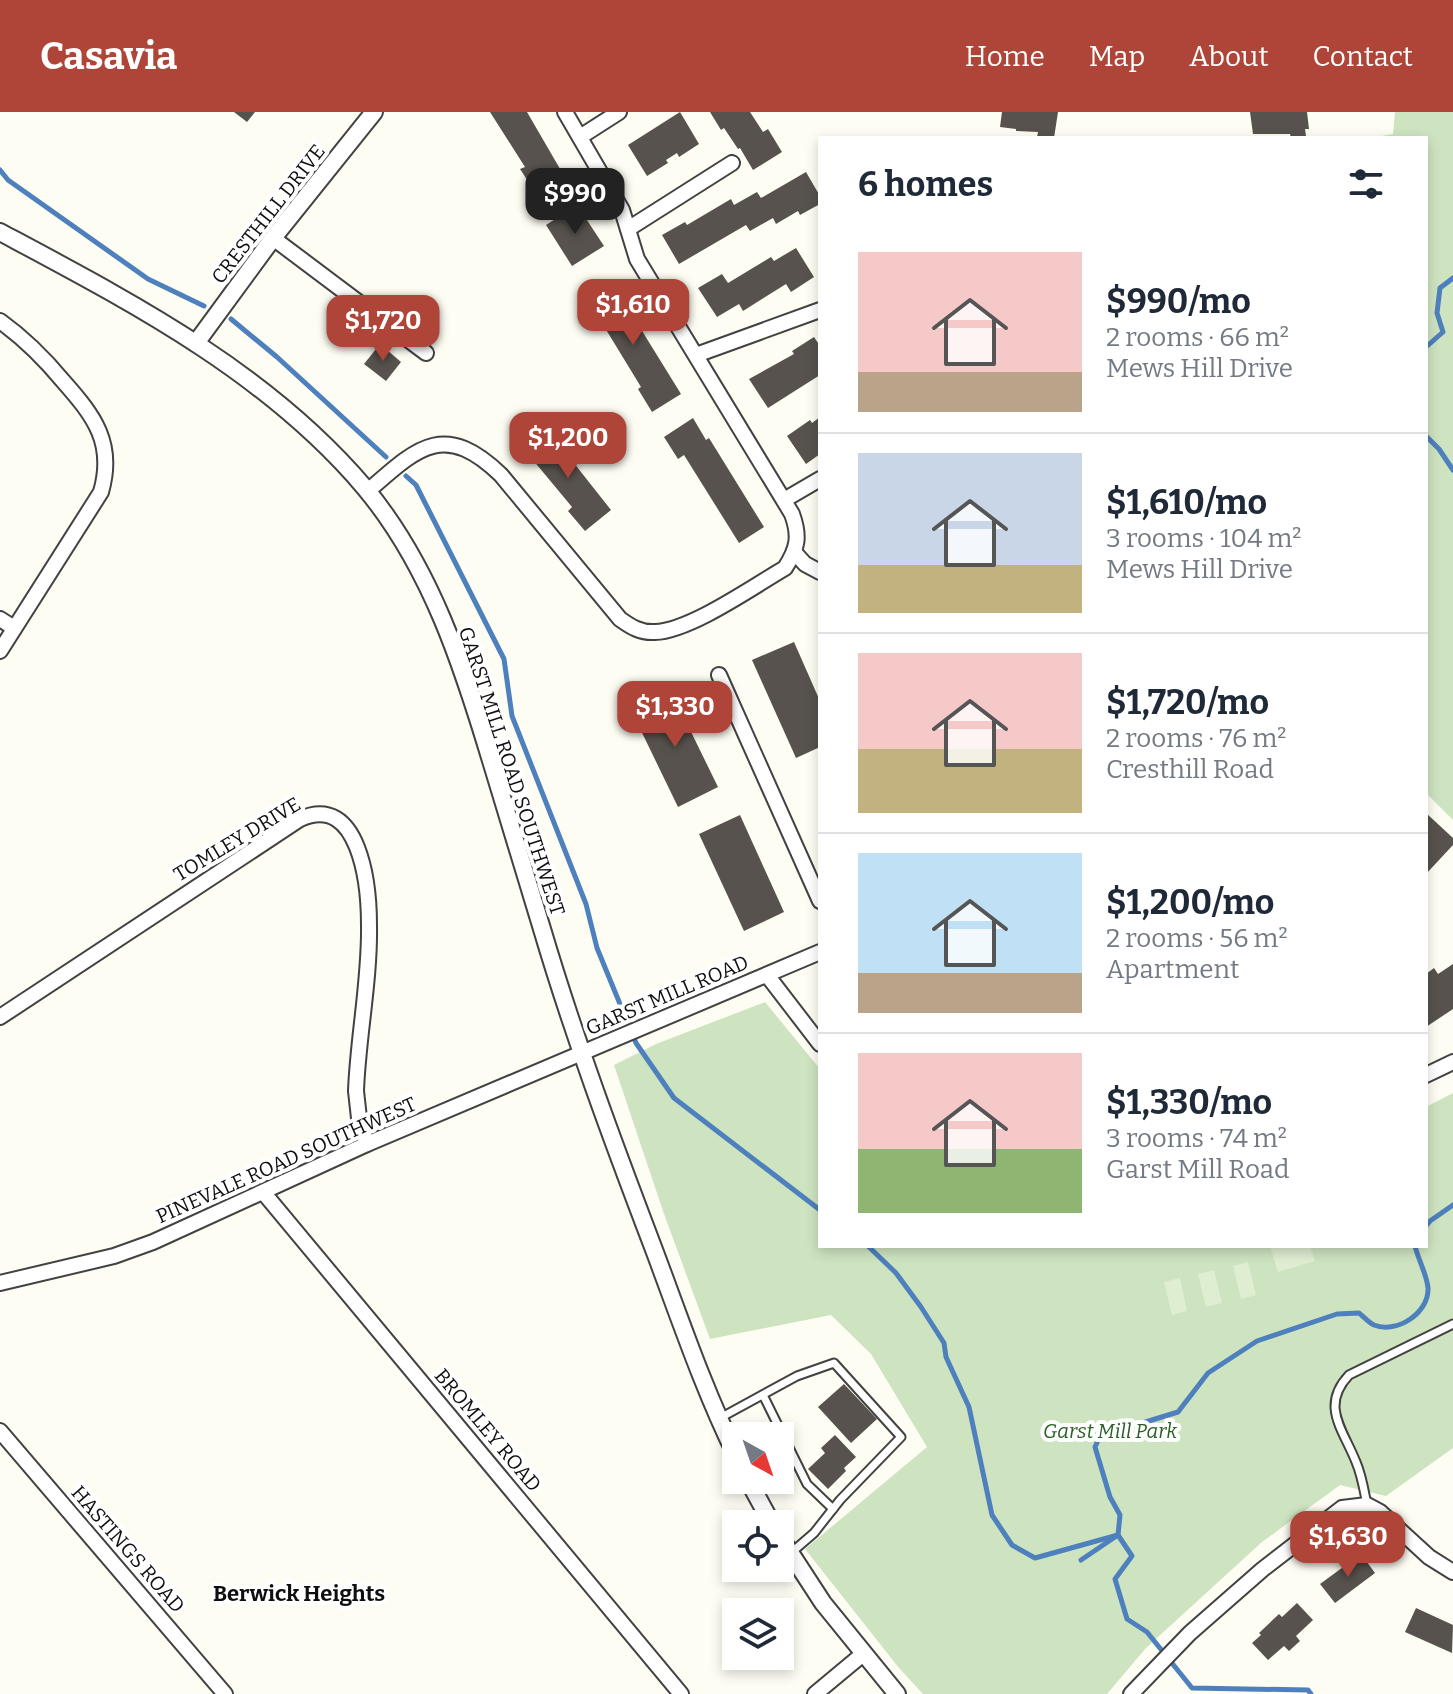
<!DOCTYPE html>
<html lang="en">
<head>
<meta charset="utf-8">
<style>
  :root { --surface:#fff; --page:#f6f6f7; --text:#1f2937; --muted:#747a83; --line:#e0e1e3; --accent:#ae4538 }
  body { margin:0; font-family:Bitter,serif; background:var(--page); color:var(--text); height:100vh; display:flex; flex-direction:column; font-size:30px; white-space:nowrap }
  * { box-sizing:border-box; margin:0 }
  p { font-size:26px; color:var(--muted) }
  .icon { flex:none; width:44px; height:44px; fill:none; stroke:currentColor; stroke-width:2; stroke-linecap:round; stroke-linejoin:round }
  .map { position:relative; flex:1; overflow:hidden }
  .drawer { position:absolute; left:818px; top:24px; width:610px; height:1112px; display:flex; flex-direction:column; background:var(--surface); border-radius:0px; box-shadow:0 4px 12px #0003 }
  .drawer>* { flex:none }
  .needle { width:52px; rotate:140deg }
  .buttons { position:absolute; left:722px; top:1310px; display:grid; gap:16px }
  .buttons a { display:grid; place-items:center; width:72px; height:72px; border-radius:0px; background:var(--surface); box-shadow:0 4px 12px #0003; font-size:40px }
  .price { position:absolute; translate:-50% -68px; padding:0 18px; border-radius:16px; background:var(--accent); color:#fff; font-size:26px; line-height:52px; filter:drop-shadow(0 2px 4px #0008) }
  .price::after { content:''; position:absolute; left:50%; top:48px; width:24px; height:18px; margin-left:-12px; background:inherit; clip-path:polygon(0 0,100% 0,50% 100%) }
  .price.current { background:#222; color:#fff }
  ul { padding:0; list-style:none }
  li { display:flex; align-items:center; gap:24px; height:200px; padding:0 40px }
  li+li { border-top:2px solid var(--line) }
  li span { display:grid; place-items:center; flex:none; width:224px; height:160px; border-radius:0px; color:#555 }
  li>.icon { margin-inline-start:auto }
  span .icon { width:96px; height:96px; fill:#fffc; stroke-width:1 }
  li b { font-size:34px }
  h2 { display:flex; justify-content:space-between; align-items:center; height:96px; padding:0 40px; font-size:34px }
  header { display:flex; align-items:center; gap:48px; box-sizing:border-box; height:112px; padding:0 40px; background:var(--accent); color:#fff }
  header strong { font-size:38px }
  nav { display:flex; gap:44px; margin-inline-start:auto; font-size:28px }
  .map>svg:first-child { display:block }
</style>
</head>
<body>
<header>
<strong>Casavia</strong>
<nav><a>Home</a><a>Map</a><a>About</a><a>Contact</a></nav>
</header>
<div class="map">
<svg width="1453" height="1582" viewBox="0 0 1453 1582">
  <rect width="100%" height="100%" fill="#fdfdf3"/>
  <g fill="#cee4c0">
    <polygon points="1395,0 1453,0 1453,708 1426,681 1426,26 1371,26 1393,22"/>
    <polygon points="765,890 820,957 820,1134 1426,1134 1426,995 1453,981 1453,1336 1386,1384 1340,1373 1262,1430 1146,1536 1107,1582 923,1582 899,1556 805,1437 927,1335 871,1242 831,1203 710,1227 664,1102 614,953 656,932"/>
  </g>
  <g fill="#dfedd1">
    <polygon points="1270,1134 1310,1134 1315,1149 1278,1160"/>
    <polygon points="1248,1150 1256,1183 1241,1187 1233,1154"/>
    <polygon points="1214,1158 1222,1191 1206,1195 1198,1162"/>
    <polygon points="1180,1166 1187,1199 1172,1203 1164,1170"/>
  </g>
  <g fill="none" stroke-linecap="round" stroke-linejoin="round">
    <g stroke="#4e80bd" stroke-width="5">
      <polyline points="0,58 8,68 148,167 204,194"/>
      <polyline points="231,207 277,245 386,345"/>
      <polyline points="1426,235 1443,220 1437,201 1440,176 1453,166"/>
      <polyline points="1426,324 1439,337 1453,358"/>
      <polyline points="406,364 416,373 504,547 512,604 586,792 597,836 636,931 674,986 820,1098"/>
      <polyline points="1426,1114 1430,1109 1453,1093"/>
      <path d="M868,1134L896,1161L921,1195L944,1231L946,1245L969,1295L992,1403L1012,1433L1035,1446L1118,1423L1120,1403L1110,1385L1095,1335L1100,1324L1178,1300L1208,1261L1257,1229L1337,1202L1359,1201C1363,1204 1369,1211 1374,1213C1397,1222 1429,1201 1428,1176C1427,1163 1418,1147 1415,1134"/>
      <polyline points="1081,1448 1118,1423 1132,1444 1115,1467 1127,1507 1147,1520 1192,1576 1308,1578 1311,1582"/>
    </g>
  </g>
  <g fill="#57524d">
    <polygon points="234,0 255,0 247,10"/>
    <polygon points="490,0 527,0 563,62 535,80 520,57 525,55"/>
    <polygon points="680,0 699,32 679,45 677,41 666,48 668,51 647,64 628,33"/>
    <polygon points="710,0 750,0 763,20 768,17 782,40 753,58 740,36 738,37 724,16 721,18"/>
    <polygon points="1002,0 1058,0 1054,26 1037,25 1038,20 1016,19 1016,17 1000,15"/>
    <polygon points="1250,0 1307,0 1309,17 1305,17 1306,24 1291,26 1290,22 1253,22"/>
    <polygon points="806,60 820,84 820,92 800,103 798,99 776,112 773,106 750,119 746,113 679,152 662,123 685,110 687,113 731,87 734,93 757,80 761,86"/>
    <polygon points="577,93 604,134 572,154 546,113"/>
    <polygon points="796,136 814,165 791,180 786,172 743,199 739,192 717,205 698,176 722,162 728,171 771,145 774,149"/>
    <polygon points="613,172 681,282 652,300 638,277 641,275 602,211 598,214 584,191"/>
    <polygon points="814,225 820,234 820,263 768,296 749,267 794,242 792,239"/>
    <polygon points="380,232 401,250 386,269 364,252"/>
    <polygon points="820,305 820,342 806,352 787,324 810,308 812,311"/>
    <polygon points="693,306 706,328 709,326 764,415 739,431 684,343 678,347 664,325"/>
    <polygon points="547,317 611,398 585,419 568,399 572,395 523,336"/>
    <polygon points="794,530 820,589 820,635 796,646 752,548"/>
    <polygon points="671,579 718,675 678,695 631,598"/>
    <polygon points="1426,701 1453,726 1453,733 1426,762"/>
    <polygon points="740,703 784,800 744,819 699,722"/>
    <polygon points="1453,852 1453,897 1426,915 1426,862 1434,856 1438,862"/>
    <polygon points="844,1272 877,1307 851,1331 818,1295"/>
    <polygon points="835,1323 856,1345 844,1356 846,1359 828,1377 808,1357 825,1341 821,1336"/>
    <polygon points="1361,1442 1375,1461 1335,1491 1320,1472"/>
    <polygon points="1297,1491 1313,1508 1296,1524 1300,1529 1289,1539 1284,1534 1268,1548 1252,1531 1261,1523 1259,1521 1279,1502 1282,1505"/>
    <polygon points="1416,1496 1453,1513 1452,1541 1405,1520"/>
  </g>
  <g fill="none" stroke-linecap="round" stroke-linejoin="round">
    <g stroke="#424242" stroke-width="11">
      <g id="service">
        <polyline points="763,1283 807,1372 833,1397"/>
        <polyline points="720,1306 797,1264 834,1251 901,1325 840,1388 814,1421 792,1440"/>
        <path d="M1367,1393C1364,1378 1362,1364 1356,1350C1343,1317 1320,1294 1349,1263L1453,1212"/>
      </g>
    </g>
    <g stroke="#424242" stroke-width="18">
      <g id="minor">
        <polyline points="580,25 619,0"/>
        <polyline points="628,117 732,51"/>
        <polyline points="273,126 426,241"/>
        <path d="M0,209C25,227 44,246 63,269C94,304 115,331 101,380L0,539"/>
        <polyline points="696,243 820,198"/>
        <path d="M368,379C417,336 444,308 501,363L620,507C631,515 641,521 655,520C690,519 754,474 785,456C798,436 800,424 792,402L637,147L622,98L565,0"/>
        <polyline points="784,388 820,367"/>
        <polyline points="795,441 805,452 820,460"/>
        <polyline points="0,507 14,516"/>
        <polyline points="719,563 820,789"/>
        <polyline points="767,863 820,932"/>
        <path d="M0,905L300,707C360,680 369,774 369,813C370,869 358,924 356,979L359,1006L367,1032"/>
        <polyline points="1426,963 1453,950"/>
        <polyline points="263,1080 681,1582"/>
        <polyline points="0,1171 114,1144 153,1130 367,1032 820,840"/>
        <polyline points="0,1319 225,1582"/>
        <polyline points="815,1582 863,1542"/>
        <polyline points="1131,1582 1190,1521 1263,1457 1342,1396 1367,1393 1380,1400 1429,1445 1453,1460"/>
      </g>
    </g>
    <g stroke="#424242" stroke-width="20">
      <g id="tertiary">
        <path d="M0,120C131,190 267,260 365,376C431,455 463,555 492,652C509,707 525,762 542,817C574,925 613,1030 653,1135C679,1204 703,1276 736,1343"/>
        <polyline points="196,231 273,126 374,0"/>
        <polyline points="748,1368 772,1412"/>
        <polyline points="780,1425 823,1491 897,1582"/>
      </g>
    </g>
    <use href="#service" stroke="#fff" stroke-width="7"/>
    <use href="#minor" stroke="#fff" stroke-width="14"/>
    <use href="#tertiary" stroke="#fff" stroke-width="16"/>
  </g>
  <g text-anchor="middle" stroke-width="8" stroke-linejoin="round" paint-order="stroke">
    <g font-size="20" fill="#0f0f0f" stroke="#fff">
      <text transform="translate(268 102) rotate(-52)" y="7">CRESTHILL DRIVE</text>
      <text transform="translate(512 659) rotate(72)" y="7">GARST MILL ROAD SOUTHWEST</text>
      <text transform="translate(237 727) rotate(-31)" y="7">TOMLEY DRIVE</text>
      <text transform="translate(667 883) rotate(-23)" y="7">GARST MILL ROAD</text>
      <text transform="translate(286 1048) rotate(-24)" y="7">PINEVALE ROAD SOUTHWEST</text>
      <text transform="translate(488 1318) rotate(50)" y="7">BROMLEY ROAD</text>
      <text transform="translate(128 1437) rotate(49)" y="7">HASTINGS ROAD</text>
    </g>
    <g font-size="20" font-style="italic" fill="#2b5f27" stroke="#fff">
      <text x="1110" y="1326">Garst Mill Park</text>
    </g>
    <g font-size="22" font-weight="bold" fill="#0f0f0f" stroke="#fff">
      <text x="299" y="1489">Berwick Heights</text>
    </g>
  </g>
</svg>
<div class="buttons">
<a><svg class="needle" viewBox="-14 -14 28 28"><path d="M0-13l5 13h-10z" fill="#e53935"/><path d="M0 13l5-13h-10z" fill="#747a83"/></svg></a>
<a><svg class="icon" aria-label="locate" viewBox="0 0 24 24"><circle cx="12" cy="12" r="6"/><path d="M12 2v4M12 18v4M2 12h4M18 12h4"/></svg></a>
<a><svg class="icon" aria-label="layers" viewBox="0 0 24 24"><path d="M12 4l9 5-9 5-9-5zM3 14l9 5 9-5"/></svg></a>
</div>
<b class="price current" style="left:575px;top:124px">$990</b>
<b class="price" style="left:633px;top:235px">$1,610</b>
<b class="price" style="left:383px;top:251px">$1,720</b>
<b class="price" style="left:568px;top:368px">$1,200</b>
<b class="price" style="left:675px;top:637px">$1,330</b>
<b class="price" style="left:1348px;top:1467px">$1,630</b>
<section class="drawer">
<h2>6 homes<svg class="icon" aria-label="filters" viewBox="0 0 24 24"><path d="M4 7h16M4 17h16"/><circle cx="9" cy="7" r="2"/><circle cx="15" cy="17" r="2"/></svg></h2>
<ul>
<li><span style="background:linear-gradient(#f6c9c9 75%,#b9a48a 0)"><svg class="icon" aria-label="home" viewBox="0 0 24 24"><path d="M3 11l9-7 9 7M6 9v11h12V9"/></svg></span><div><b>$990/mo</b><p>2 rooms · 66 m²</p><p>Mews Hill Drive</p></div></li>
<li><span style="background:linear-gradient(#c9d6e8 70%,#c2b280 0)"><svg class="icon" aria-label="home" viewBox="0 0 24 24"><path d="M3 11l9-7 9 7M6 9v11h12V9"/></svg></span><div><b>$1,610/mo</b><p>3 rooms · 104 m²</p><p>Mews Hill Drive</p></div></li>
<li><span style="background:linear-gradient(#f6c9c9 60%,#c2b280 0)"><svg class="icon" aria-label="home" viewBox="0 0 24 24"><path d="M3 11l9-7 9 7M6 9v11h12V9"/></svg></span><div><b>$1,720/mo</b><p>2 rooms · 76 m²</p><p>Cresthill Road</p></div></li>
<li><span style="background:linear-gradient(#bfe0f5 75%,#b9a48a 0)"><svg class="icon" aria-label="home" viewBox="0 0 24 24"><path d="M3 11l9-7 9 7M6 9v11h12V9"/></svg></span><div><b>$1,200/mo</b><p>2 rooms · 56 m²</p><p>Apartment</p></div></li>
<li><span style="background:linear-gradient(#f6c9c9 60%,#8fb573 0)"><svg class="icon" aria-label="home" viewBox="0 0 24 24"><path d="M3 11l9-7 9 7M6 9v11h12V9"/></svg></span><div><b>$1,330/mo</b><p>3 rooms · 74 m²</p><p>Garst Mill Road</p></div></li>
</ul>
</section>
</div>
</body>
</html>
